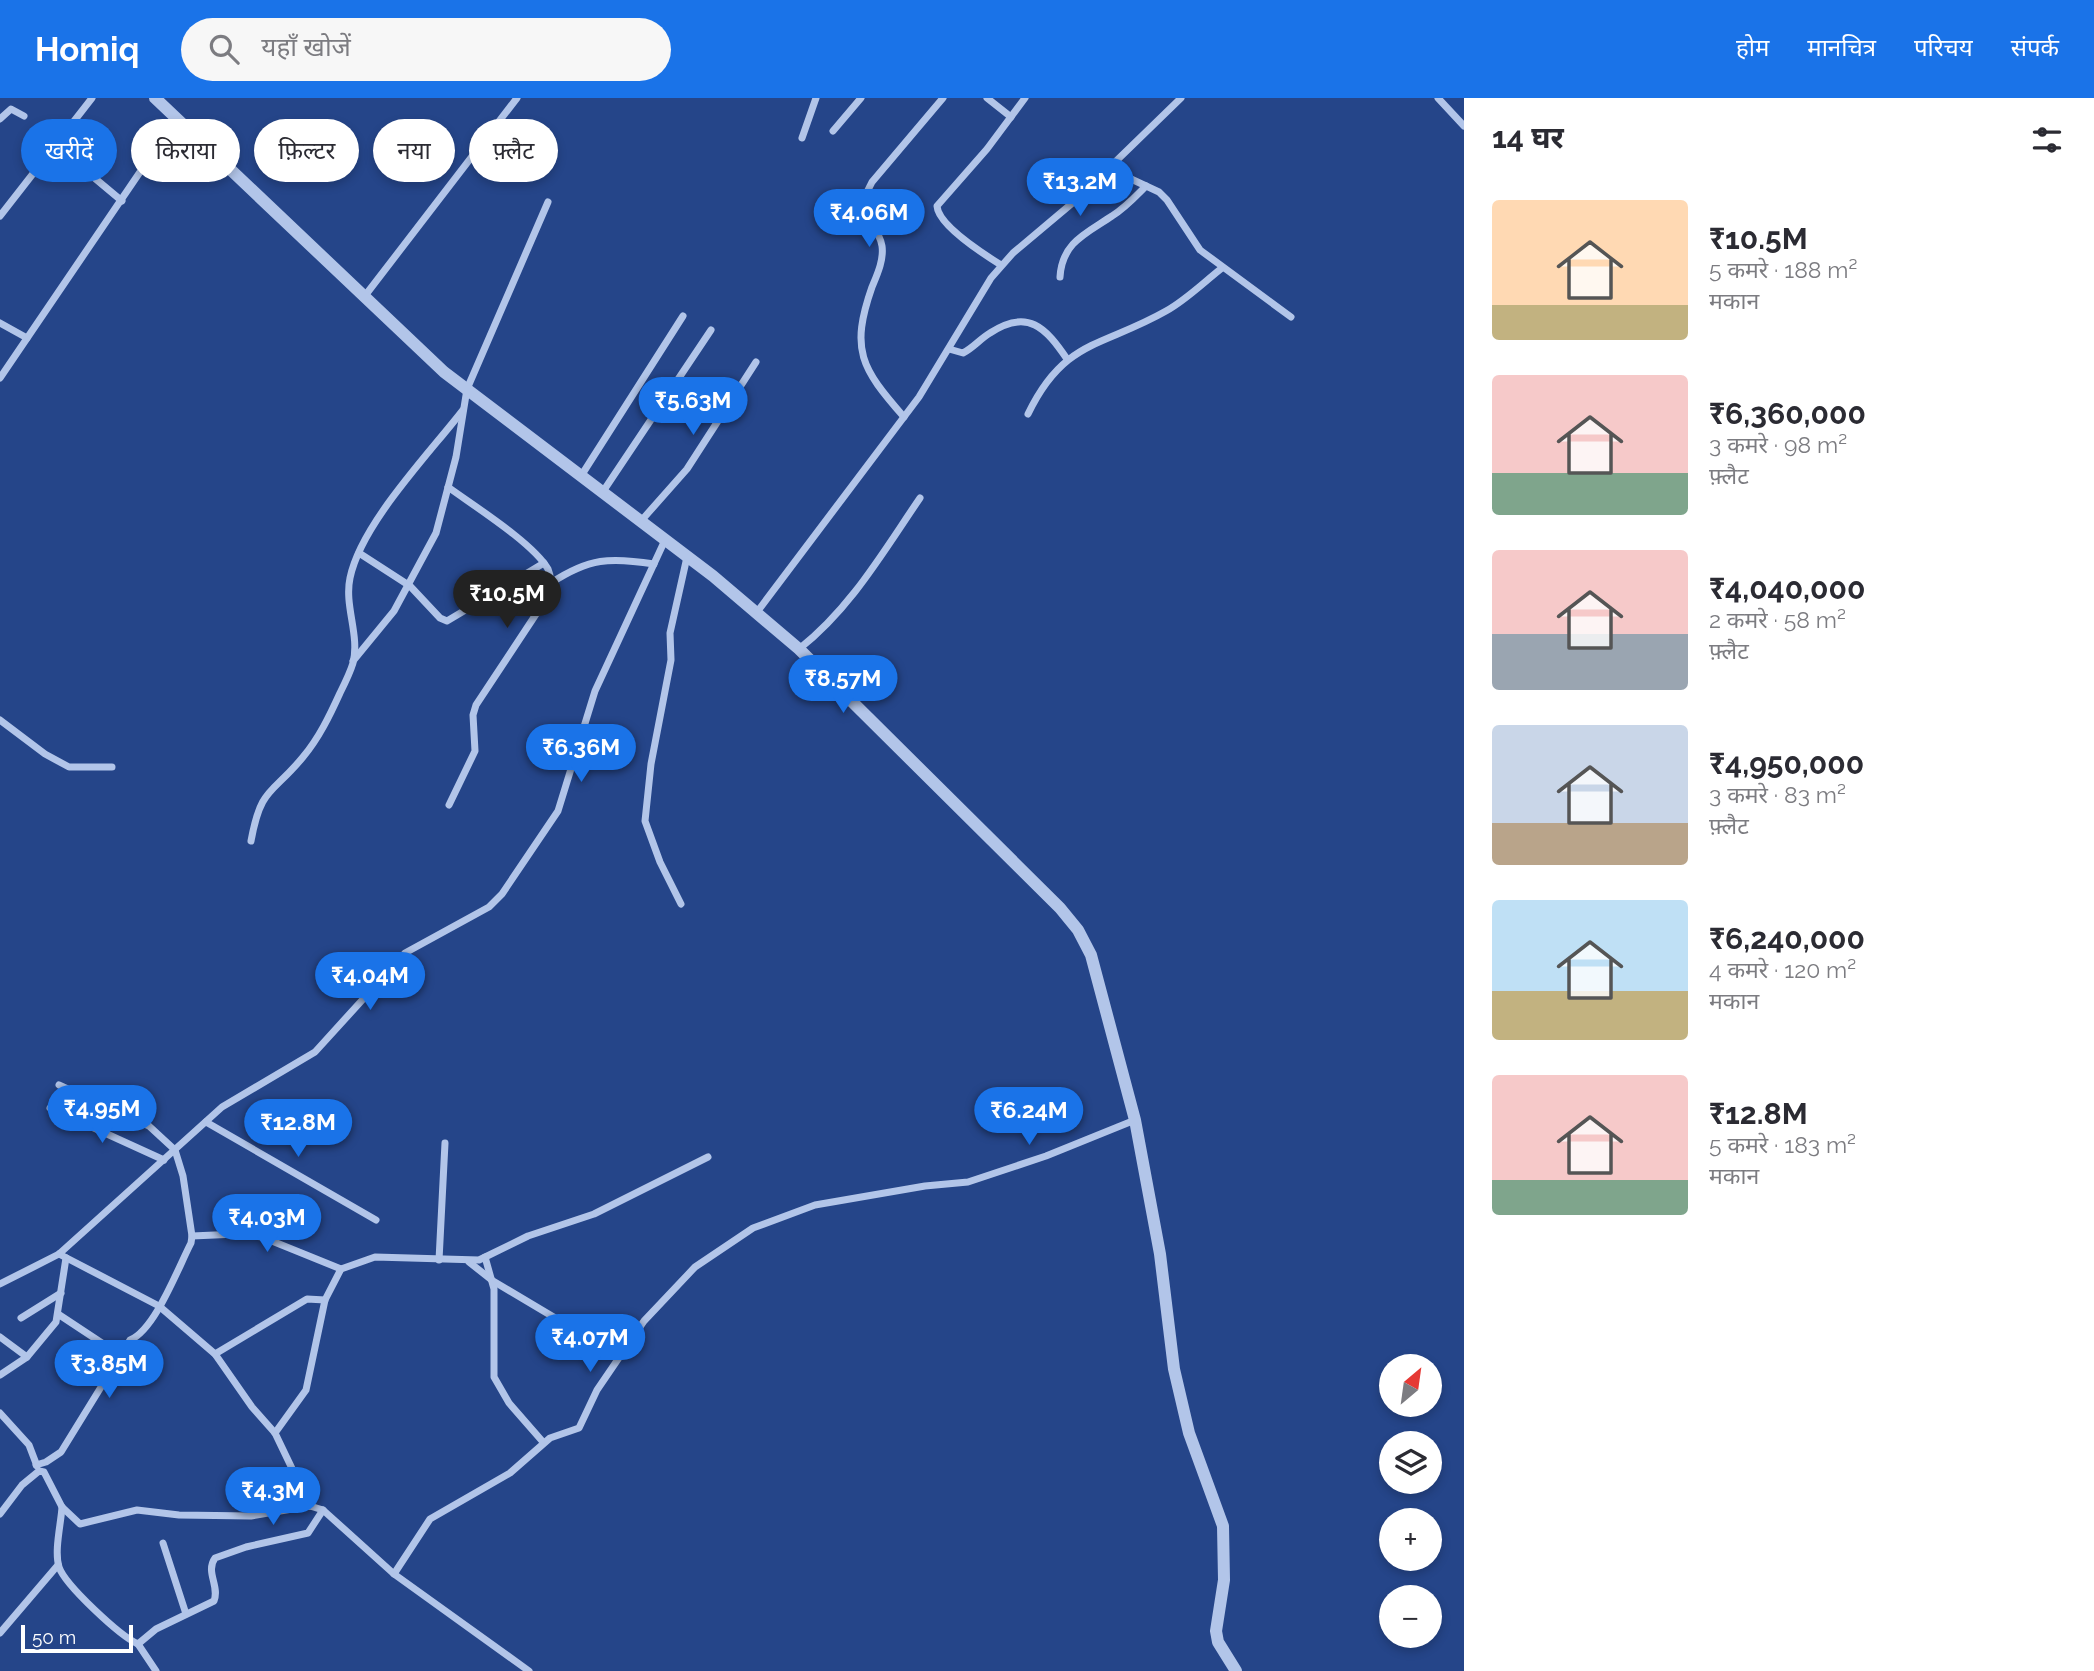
<!DOCTYPE html>
<html lang="hi">
<head>
<meta charset="utf-8">
<style>
  :root { --surface:#fff; --page:#f7f7f7; --text:#2b2b33; --muted:#7c7c81; --accent:#1a73e8 }
  body { margin:0; font-family:Raleway,"Noto Sans Devanagari",sans-serif; background:var(--page); color:var(--text); height:100vh; display:flex; flex-direction:column; font-size:26px; white-space:nowrap }
  * { box-sizing:border-box; margin:0 }
  p { font-size:23px; color:var(--muted) }
  .icon { flex:none; width:38px; height:38px; fill:none; stroke:currentColor; stroke-width:2; stroke-linecap:round; stroke-linejoin:round }
  .map { position:relative; flex:1; overflow:hidden }
  .sheet { display:flex; flex-direction:column; background:var(--surface); width:630px }
  .sheet>* { flex:none }
  .banner { position:absolute; left:21px; top:21px; width:665px; height:63px; display:flex; gap:14px }
  .needle { width:46px; rotate:29deg }
  .buttons { position:absolute; left:1379px; top:1256px; display:grid; gap:14px }
  .buttons a { display:grid; place-items:center; width:63px; height:63px; border-radius:50%; background:var(--surface); box-shadow:0 4px 10px #0003; font-size:35px }
  .scale { position:absolute; left:21px; bottom:18px; width:112px; box-sizing:border-box; padding-left:7px; border:4px solid #fff; border-top:0; font-size:19px; line-height:24px; white-space:nowrap; color:#fff; -webkit-text-stroke:5px #254589; paint-order:stroke }
  .price { position:absolute; translate:-50% -60px; padding:0 16px; border-radius:24px; background:var(--accent); color:#fff; font-size:23px; line-height:46px; filter:drop-shadow(0 2px 4px #0008) }
  .price::after { content:''; position:absolute; left:50%; top:42px; width:21px; height:16px; margin-left:-10px; background:inherit; clip-path:polygon(0 0,100% 0,50% 100%) }
  .price.selected { background:#222; color:#fff }
  ul { padding:0; list-style:none }
  li { display:flex; align-items:center; gap:21px; height:175px; padding:0 28px }
  li span { display:grid; place-items:center; flex:none; width:196px; height:140px; border-radius:7px; color:#555 }
  li>.icon { margin-inline-start:auto }
  span .icon { width:84px; height:84px; fill:#fffc; stroke-width:1 }
  li b { font-size:30px }
  h2 { display:flex; justify-content:space-between; align-items:center; height:84px; padding:0 28px; font-size:30px }
  .pill { padding:0 24px; border-radius:32px; background:var(--surface); box-shadow:0 4px 10px #0003; font-size:24px; line-height:63px }
  .pill.selected { background:var(--accent); color:#fff }
  header { display:flex; align-items:center; gap:42px; box-sizing:border-box; height:98px; padding:0 35px; background:var(--accent); color:#fff }
  header strong { font-size:33px }
  nav { display:flex; gap:38px; margin-inline-start:auto; font-size:24px }
  .search { width:490px; height:63px; background:var(--page); display:flex; align-items:center; gap:18px; box-sizing:border-box; padding:0 24px; border-radius:38px; color:var(--muted); font-size:26px }
  main { display:flex; flex:1; min-height:0 }
  .map>svg:first-child { display:block }
</style>
</head>
<body>
<header>
<strong>Homiq</strong>
<div class="search"><svg class="icon" aria-label="search" viewBox="0 0 24 24"><circle cx="10" cy="10" r="6"/><path d="M15 15l6 6"/></svg>यहाँ खोजें</div>
<nav><a>होम</a><a>मानचित्र</a><a>परिचय</a><a>संपर्क</a></nav>
</header>
<main>
<div class="map">
<svg width="1464" height="1573" viewBox="0 0 1464 1573">
  <rect width="100%" height="100%" fill="#254589"/>
  <g fill="none" stroke-linecap="round" stroke-linejoin="round">
    <g stroke="#b2c5e9" stroke-width="7">
      <polyline points="987,0 1011,19"/>
      <polyline points="1438,0 1464,28"/>
      <polyline points="0,21 11,11 24,18"/>
      <polyline points="833,33 861,0"/>
      <polyline points="802,40 816,0"/>
      <polyline points="55,47 122,103"/>
      <polyline points="1115,66 1129,80 1159,94 1167,102 1200,152 1291,219"/>
      <polyline points="0,118 92,0"/>
      <path d="M1001,167C985,157 938,127 937,108L987,51L1025,0"/>
      <path d="M1060,179C1062,144 1087,135 1112,118C1125,110 1135,99 1146,88"/>
      <polyline points="364,199 517,0"/>
      <polyline points="0,225 27,240"/>
      <path d="M949,251L963,255C973,250 980,241 990,235C1028,210 1046,230 1067,261"/>
      <polyline points="0,280 176,21"/>
      <path d="M1028,316C1064,241 1103,249 1166,213C1186,202 1204,184 1222,170"/>
      <path d="M904,319C861,270 850,252 872,189C877,177 884,162 882,148C880,133 866,120 861,106L872,84L943,0"/>
      <polyline points="581,378 683,218"/>
      <path d="M448,389C474,408 533,445 548,471C552,480 550,489 548,498L476,607L473,617L475,653L449,707"/>
      <polyline points="602,395 711,232"/>
      <polyline points="641,423 687,371 756,264"/>
      <polyline points="359,455 410,488 440,520 447,523 544,465"/>
      <path d="M551,485C589,460 610,459 654,466"/>
      <polyline points="757,514 919,299 991,180 1013,155 1076,102 1181,0"/>
      <path d="M799,551C851,510 883,454 920,400"/>
      <polyline points="353,563 394,513 436,435 456,359 467,291 548,104"/>
      <polyline points="0,622 45,656 69,669 112,669"/>
      <path d="M251,743C261,688 272,697 303,659C319,640 330,617 340,595C345,585 350,575 353,565C360,537 344,508 350,480C361,426 429,356 463,312"/>
      <polyline points="681,806 660,764 645,723 651,666 671,562 670,535 687,459"/>
      <polyline points="50,1010 164,1062"/>
      <polyline points="206,1024 376,1122"/>
      <polyline points="192,1138 237,1136 262,1139 341,1171"/>
      <polyline points="59,1156 159,1208 215,1256 252,1309 275,1335 310,1408"/>
      <polyline points="485,1159 494,1191 494,1279 509,1305 543,1344"/>
      <polyline points="439,1162 445,1045"/>
      <polyline points="469,1164 493,1183 619,1258"/>
      <polyline points="0,1186 59,1156 222,1009 315,954 405,855 489,809 502,796 558,713 595,593 665,442"/>
      <polyline points="58,1216 120,1257"/>
      <polyline points="21,1220 61,1195"/>
      <polyline points="0,1239 27,1259"/>
      <polyline points="215,1256 307,1201 325,1202"/>
      <polyline points="0,1277 27,1259 56,1224 66,1160"/>
      <polyline points="0,1315 29,1347 37,1368"/>
      <polyline points="275,1335 306,1292 325,1202 341,1171 375,1159 479,1162 528,1138 594,1116 708,1059"/>
      <path d="M36,1367L46,1364L61,1354L130,1242C155,1232 178,1170 191,1145L192,1138L183,1078L175,1052L149,1028L59,987"/>
      <path d="M62,1409C61,1426 54,1453 59,1469C65,1487 120,1538 138,1546L156,1531L214,1503C220,1488 205,1474 215,1460L246,1449L308,1435L323,1412"/>
      <polyline points="0,1416 22,1387 39,1373 44,1374 62,1409 80,1426 137,1412 179,1417 251,1418 310,1408 323,1412 394,1476 529,1573"/>
      <polyline points="163,1445 186,1516"/>
      <polyline points="394,1476 430,1421 510,1375 550,1340 579,1330 597,1292 644,1223 695,1169 753,1130 815,1107 925,1088 968,1084 1046,1058 1135,1022"/>
      <polyline points="0,1535 58,1467"/>
      <polyline points="138,1546 156,1573"/>
    </g>
    <polyline stroke="#b2c5e9" stroke-width="12" points="155,0 444,274 713,478 799,551 1060,810 1078,832 1091,857 1135,1022 1160,1156 1174,1271 1189,1335 1223,1428 1224,1482 1216,1533 1218,1544 1236,1573"/>
  </g>
</svg>
<div class="buttons">
<a><svg class="needle" viewBox="-14 -14 28 28"><path d="M0-13l5 13h-10z" fill="#e53935"/><path d="M0 13l5-13h-10z" fill="#7c7c81"/></svg></a>
<a><svg class="icon" aria-label="layers" viewBox="0 0 24 24"><path d="M12 4l9 5-9 5-9-5zM3 14l9 5 9-5"/></svg></a>
<a>+</a>
<a>−</a>
</div>
<div class="scale">50 m</div>
<b class="price" style="left:1080px;top:120px">₹13.2M</b>
<b class="price" style="left:869px;top:151px">₹4.06M</b>
<b class="price" style="left:693px;top:339px">₹5.63M</b>
<b class="price selected" style="left:507px;top:532px">₹10.5M</b>
<b class="price" style="left:843px;top:617px">₹8.57M</b>
<b class="price" style="left:581px;top:686px">₹6.36M</b>
<b class="price" style="left:370px;top:914px">₹4.04M</b>
<b class="price" style="left:102px;top:1047px">₹4.95M</b>
<b class="price" style="left:1029px;top:1049px">₹6.24M</b>
<b class="price" style="left:298px;top:1061px">₹12.8M</b>
<b class="price" style="left:267px;top:1156px">₹4.03M</b>
<b class="price" style="left:590px;top:1276px">₹4.07M</b>
<b class="price" style="left:109px;top:1302px">₹3.85M</b>
<b class="price" style="left:273px;top:1429px">₹4.3M</b>
<div class="banner">
<a class="pill selected">खरीदें</a>
<a class="pill">किराया</a>
<a class="pill">फ़िल्टर</a>
<a class="pill">नया</a>
<a class="pill">फ़्लैट</a>
</div>
</div>
<section class="sheet">
<h2>14 घर<svg class="icon" aria-label="filters" viewBox="0 0 24 24"><path d="M4 7h16M4 17h16"/><circle cx="9" cy="7" r="2"/><circle cx="15" cy="17" r="2"/></svg></h2>
<ul>
<li><span style="background:linear-gradient(#ffd9b3 75%,#c2b280 0)"><svg class="icon" aria-label="home" viewBox="0 0 24 24"><path d="M3 11l9-7 9 7M6 9v11h12V9"/></svg></span><div><b>₹10.5M</b><p>5 कमरे · 188 m²</p><p>मकान</p></div></li>
<li><span style="background:linear-gradient(#f6c9c9 70%,#7fa58c 0)"><svg class="icon" aria-label="home" viewBox="0 0 24 24"><path d="M3 11l9-7 9 7M6 9v11h12V9"/></svg></span><div><b>₹6,360,000</b><p>3 कमरे · 98 m²</p><p>फ़्लैट</p></div></li>
<li><span style="background:linear-gradient(#f6c9c9 60%,#9aa5b1 0)"><svg class="icon" aria-label="home" viewBox="0 0 24 24"><path d="M3 11l9-7 9 7M6 9v11h12V9"/></svg></span><div><b>₹4,040,000</b><p>2 कमरे · 58 m²</p><p>फ़्लैट</p></div></li>
<li><span style="background:linear-gradient(#c9d6e8 70%,#b9a48a 0)"><svg class="icon" aria-label="home" viewBox="0 0 24 24"><path d="M3 11l9-7 9 7M6 9v11h12V9"/></svg></span><div><b>₹4,950,000</b><p>3 कमरे · 83 m²</p><p>फ़्लैट</p></div></li>
<li><span style="background:linear-gradient(#bfe0f5 65%,#c2b280 0)"><svg class="icon" aria-label="home" viewBox="0 0 24 24"><path d="M3 11l9-7 9 7M6 9v11h12V9"/></svg></span><div><b>₹6,240,000</b><p>4 कमरे · 120 m²</p><p>मकान</p></div></li>
<li><span style="background:linear-gradient(#f6c9c9 75%,#7fa58c 0)"><svg class="icon" aria-label="home" viewBox="0 0 24 24"><path d="M3 11l9-7 9 7M6 9v11h12V9"/></svg></span><div><b>₹12.8M</b><p>5 कमरे · 183 m²</p><p>मकान</p></div></li>
</ul>
</section>
</main>
</body>
</html>
